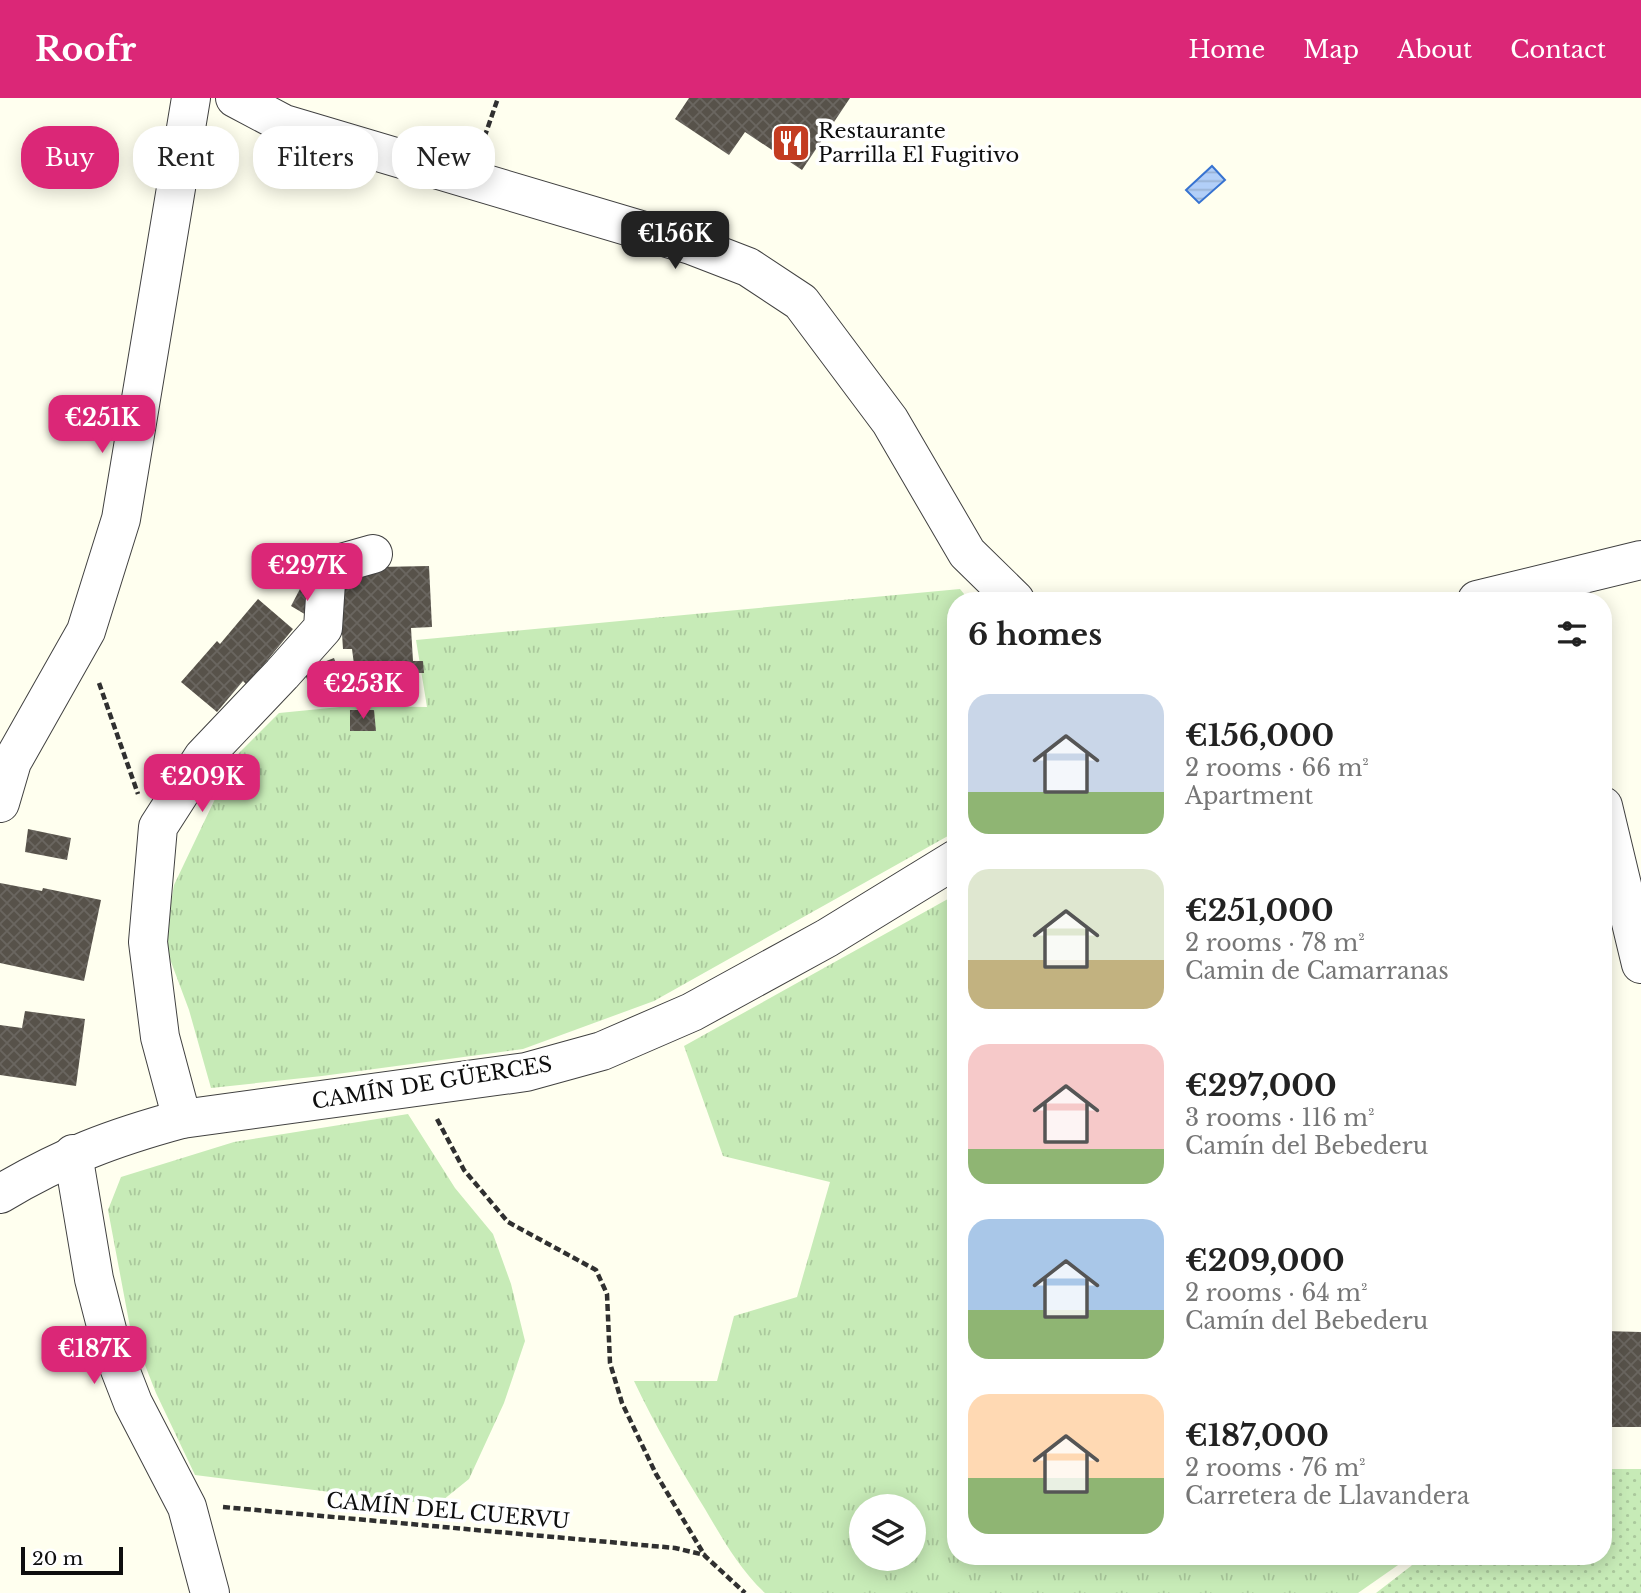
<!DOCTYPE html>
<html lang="en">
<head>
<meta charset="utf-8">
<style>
  :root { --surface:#fff; --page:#f2f2f2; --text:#222; --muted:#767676; --accent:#db2777 }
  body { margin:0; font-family:"Libre Baskerville",serif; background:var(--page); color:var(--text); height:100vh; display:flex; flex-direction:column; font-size:26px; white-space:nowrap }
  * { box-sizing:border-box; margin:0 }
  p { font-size:23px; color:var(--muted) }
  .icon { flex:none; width:38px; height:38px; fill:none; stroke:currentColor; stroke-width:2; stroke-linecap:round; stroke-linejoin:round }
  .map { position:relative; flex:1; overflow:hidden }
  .side { position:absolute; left:947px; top:494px; width:665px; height:973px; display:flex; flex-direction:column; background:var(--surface); border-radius:28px; box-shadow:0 4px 18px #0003 }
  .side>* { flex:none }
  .guide { position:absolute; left:21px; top:28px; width:665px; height:63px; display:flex; gap:14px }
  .controls { position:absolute; left:849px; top:1396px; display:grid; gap:14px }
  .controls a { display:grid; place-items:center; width:77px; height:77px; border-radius:50%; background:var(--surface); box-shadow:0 4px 18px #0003; font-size:35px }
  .scale { position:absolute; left:21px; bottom:18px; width:102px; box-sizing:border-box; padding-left:7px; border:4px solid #0e0e0e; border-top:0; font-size:19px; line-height:24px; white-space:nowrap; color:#0e0e0e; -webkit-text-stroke:5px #fff; paint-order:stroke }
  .price { position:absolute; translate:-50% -60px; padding:0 16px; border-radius:14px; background:var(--accent); color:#fff; font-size:23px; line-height:46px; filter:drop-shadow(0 2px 4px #0008) }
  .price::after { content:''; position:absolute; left:50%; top:42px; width:21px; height:16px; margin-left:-10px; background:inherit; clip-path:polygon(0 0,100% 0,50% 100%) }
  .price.on { background:#222; color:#fff }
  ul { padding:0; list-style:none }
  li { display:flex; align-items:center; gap:21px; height:175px; padding:0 21px }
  li span { display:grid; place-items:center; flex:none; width:196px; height:140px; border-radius:21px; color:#555 }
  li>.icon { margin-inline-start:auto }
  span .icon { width:84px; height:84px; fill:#fffc; stroke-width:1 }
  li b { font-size:30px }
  h2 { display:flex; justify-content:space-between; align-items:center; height:84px; padding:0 21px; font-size:30px }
  .chip { padding:0 24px; border-radius:28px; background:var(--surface); box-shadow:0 4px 18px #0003; font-size:24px; line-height:63px }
  .chip.on { background:var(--accent); color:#fff }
  header { display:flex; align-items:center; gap:42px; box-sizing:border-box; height:98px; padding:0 35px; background:var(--accent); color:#fff }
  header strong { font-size:33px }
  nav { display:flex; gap:38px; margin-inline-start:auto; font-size:24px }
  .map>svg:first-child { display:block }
</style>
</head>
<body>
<header>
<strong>Roofr</strong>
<nav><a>Home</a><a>Map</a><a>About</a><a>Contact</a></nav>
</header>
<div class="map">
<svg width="1641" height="1495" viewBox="0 0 1641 1495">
  <defs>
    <pattern id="grass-tufts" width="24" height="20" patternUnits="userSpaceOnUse" patternTransform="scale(1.75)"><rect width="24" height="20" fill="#c7ebb7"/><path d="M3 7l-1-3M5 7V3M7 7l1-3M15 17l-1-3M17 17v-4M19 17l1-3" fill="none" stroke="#aac89c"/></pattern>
    <pattern id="park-dots" width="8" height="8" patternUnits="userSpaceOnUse" patternTransform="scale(1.75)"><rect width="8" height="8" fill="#c7ebb7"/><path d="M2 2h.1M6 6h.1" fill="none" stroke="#aac89c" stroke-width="1.8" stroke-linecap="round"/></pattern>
    <pattern id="water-rules" width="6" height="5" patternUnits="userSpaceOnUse" patternTransform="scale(1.75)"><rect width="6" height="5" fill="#b2cff8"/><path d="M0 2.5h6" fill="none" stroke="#98b1d3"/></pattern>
    <pattern id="building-cross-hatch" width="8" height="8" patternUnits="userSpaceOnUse" patternTransform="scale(1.75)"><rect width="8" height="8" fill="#57524a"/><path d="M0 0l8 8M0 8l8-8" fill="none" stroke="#6a6660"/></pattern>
  </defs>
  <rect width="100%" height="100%" fill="#ffffef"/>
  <g fill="url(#grass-tufts)" fill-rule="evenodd">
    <polygon points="960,491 969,502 956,502 955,734 654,903 523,951 322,978 211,990 189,912 164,845 174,787 235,659 279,615 350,608 427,609 416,542"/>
    <path d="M955,797L956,1458H1411L1358,1495H765C740,1472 722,1440 705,1411C679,1369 655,1327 634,1283H717L734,1218L797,1199L830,1084L723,1058L684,948ZM861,1409H914V1461H861Z"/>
    <polygon points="408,1016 455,1090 493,1136 511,1186 525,1243 504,1305 469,1381 443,1402 411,1404 195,1377 156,1295 130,1229 108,1112 121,1079 234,1044"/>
  </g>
  <polygon fill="url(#park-dots)" points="1603,1371 1641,1371 1641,1495 1376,1495 1424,1458 1603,1458"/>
  <polygon fill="url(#water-rules)" stroke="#3773d1" stroke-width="2" points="1212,68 1225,82 1199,105 1186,92"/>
  <g fill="url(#building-cross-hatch)">
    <polygon points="689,0 850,0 802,72 745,34 729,57 675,21"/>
    <polygon points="429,468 432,529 411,530 413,563 423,563 424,575 414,575 414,579 356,582 352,551 343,551 338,474 379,469"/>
    <polygon points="301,489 322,501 313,521 291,508"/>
    <polygon points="258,501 293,531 247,587 243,583 217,614 181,584 217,543 220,546"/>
    <polygon points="334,560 345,589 315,599 303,572"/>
    <polygon points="350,612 374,612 376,633 350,633"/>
    <polygon points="28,731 71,740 67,762 25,754"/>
    <polygon points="0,785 42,793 43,790 101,802 84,883 0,865"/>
    <polygon points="25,913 85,921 76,988 0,977 0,927 22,930"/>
    <polygon points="1603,1233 1641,1234 1641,1329 1603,1329"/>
  </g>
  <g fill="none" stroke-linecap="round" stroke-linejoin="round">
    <g stroke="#414141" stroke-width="40">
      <g id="minor">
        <polyline points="235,0 284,26 691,147 748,169 801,204 890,323 967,455 1015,502"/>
        <polyline points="1477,502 1641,462"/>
        <polyline points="0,705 12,664 86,533 121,421 191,0"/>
        <polyline points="1603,708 1641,866"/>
        <polyline points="182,1021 160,939 148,844 158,729 203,659 282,576 323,530 327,469 373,456"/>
        <polyline points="73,1056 94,1181 112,1251 133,1305 187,1409 210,1495"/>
        <path d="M0,1096C62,1059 112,1040 182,1021L526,974L602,953L692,914L827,840L956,761"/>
      </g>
    </g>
    <g stroke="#303030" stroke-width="4.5" stroke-dasharray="7 3.5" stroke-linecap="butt">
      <polyline points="481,49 498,0"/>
      <polyline points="99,585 138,696"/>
      <polyline points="437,1021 464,1072 508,1124 596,1172 607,1196 610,1265 622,1305 656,1376 705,1458 745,1495"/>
      <polyline points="223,1409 675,1450 705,1457"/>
    </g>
    <use href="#minor" stroke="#fff" stroke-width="38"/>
  </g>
  <defs>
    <g id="restaurant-square" transform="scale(2.0125)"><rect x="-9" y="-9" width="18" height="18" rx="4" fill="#c33c21" stroke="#fff"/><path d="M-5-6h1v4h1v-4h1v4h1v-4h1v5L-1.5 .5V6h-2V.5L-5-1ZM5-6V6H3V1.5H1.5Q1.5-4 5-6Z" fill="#fff"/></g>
  </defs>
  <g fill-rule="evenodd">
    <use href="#restaurant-square" x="791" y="45"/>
  </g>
  <g text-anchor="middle" stroke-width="7" stroke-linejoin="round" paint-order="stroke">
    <g font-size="21" fill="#0e0e0e" stroke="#fff" text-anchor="start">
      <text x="818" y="40">Restaurante<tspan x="818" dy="24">Parrilla El Fugitivo</tspan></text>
    </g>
    <g font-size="21" fill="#0e0e0e" stroke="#fff">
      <text transform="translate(432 985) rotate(-9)" y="7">CAMÍN DE GÜERCES</text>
      <text transform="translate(448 1413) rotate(5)" y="7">CAMÍN DEL CUERVU</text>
    </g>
  </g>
</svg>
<div class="controls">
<a><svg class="icon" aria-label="layers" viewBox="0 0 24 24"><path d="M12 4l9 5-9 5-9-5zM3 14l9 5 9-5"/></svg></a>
</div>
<div class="scale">20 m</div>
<b class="price on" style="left:675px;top:173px">€156K</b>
<b class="price" style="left:102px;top:357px">€251K</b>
<b class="price" style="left:307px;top:505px">€297K</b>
<b class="price" style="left:363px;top:623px">€253K</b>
<b class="price" style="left:202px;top:716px">€209K</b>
<b class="price" style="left:94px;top:1288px">€187K</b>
<div class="guide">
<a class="chip on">Buy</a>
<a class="chip">Rent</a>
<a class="chip">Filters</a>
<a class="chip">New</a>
</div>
<section class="side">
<h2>6 homes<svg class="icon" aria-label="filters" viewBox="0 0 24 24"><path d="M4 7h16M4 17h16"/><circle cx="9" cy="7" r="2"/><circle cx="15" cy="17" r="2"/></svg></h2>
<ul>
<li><span style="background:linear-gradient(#c9d6e8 70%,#8fb573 0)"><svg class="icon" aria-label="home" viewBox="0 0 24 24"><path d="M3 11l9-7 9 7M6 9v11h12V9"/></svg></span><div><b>€156,000</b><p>2 rooms · 66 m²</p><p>Apartment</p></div></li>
<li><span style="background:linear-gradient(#dfe7d0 65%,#c2b280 0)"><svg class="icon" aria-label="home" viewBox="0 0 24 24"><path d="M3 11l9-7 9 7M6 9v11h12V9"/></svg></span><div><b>€251,000</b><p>2 rooms · 78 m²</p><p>Camin de Camarranas</p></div></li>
<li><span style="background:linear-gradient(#f6c9c9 75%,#8fb573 0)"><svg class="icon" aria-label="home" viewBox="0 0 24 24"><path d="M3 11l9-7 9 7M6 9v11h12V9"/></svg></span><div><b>€297,000</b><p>3 rooms · 116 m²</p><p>Camín del Bebederu</p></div></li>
<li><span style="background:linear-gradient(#a9c7e8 65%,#8fb573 0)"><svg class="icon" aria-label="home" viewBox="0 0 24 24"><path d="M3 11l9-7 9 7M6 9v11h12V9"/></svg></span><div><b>€209,000</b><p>2 rooms · 64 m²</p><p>Camín del Bebederu</p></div></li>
<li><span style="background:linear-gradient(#ffd9b3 60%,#8fb573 0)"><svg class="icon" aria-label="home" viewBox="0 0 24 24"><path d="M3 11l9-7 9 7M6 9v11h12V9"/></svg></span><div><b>€187,000</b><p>2 rooms · 76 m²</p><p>Carretera de Llavandera</p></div></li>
</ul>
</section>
</div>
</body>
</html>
